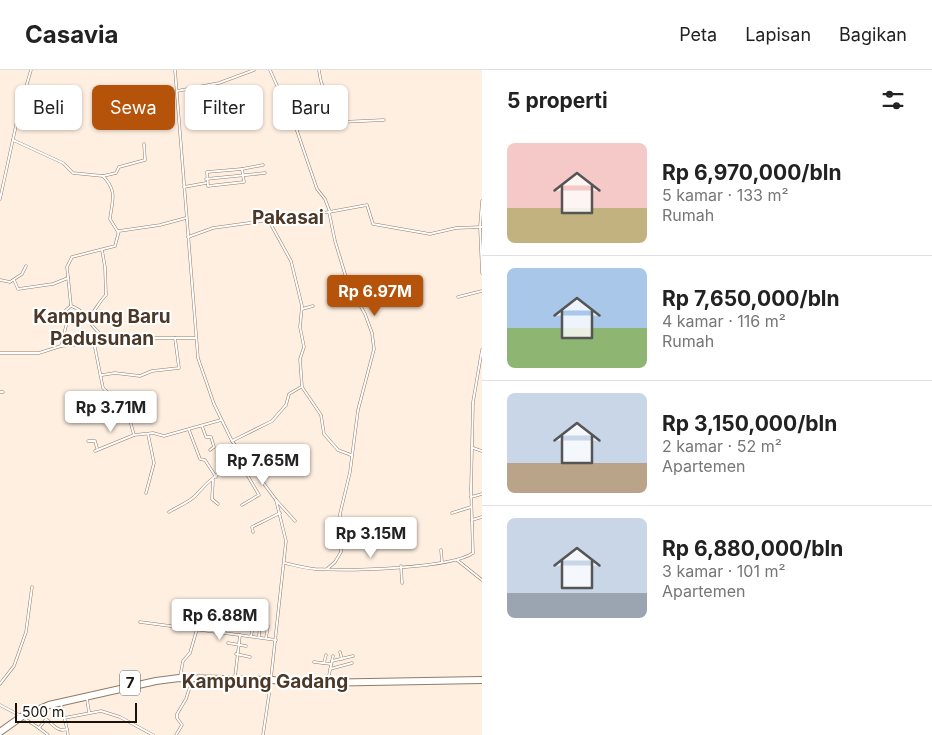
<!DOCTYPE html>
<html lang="id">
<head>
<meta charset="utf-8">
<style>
  :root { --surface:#fff; --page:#f6f6f6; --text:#222; --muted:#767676; --line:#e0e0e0; --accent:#b45309 }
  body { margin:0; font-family:Inter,sans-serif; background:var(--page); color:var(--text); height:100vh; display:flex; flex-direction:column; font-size:19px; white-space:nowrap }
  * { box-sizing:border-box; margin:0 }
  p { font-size:16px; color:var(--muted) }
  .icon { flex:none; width:28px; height:28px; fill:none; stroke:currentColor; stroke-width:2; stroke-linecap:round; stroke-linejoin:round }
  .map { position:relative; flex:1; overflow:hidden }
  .drawer { display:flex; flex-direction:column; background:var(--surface); width:450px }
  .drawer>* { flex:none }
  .top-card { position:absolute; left:15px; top:15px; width:391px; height:45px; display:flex; gap:10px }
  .scale { position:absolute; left:15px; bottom:12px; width:122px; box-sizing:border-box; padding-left:5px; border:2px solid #1a1109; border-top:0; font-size:14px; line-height:18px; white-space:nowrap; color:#1a1109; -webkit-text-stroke:4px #fff; paint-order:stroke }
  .price { position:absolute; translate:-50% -42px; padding:0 11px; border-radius:5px; background:#fff; color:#222; font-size:16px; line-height:32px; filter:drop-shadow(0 1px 2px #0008) }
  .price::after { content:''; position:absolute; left:50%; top:30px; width:15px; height:11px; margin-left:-8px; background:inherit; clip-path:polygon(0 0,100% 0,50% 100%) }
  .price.on { background:var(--accent); color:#fff }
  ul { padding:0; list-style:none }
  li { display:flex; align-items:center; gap:15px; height:125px; padding:0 25px }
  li+li { border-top:1px solid var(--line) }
  li span { display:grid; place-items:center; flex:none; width:140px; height:100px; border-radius:8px; color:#555 }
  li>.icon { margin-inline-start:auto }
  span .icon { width:60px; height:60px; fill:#fffc; stroke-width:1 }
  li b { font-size:21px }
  h2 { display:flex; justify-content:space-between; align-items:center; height:60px; padding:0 25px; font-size:21px }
  .pill { padding:0 18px; border-radius:8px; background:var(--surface); box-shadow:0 1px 4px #0004; font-size:18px; line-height:45px }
  .pill.on { background:var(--accent); color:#fff }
  header { display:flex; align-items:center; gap:30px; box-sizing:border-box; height:70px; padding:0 25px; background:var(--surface); border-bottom:1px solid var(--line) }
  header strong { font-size:24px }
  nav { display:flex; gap:28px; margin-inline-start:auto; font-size:18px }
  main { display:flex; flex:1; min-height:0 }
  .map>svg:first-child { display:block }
</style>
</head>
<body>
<header>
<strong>Casavia</strong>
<nav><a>Peta</a><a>Lapisan</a><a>Bagikan</a></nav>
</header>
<main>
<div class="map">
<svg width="482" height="665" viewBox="0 0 482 665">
  <rect width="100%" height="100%" fill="#feefe1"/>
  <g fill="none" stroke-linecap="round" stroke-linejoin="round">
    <g stroke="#927b66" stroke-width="3">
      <g id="street">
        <polyline points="175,0 198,288 214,334 232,371 276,430 286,471 271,608"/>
        <polyline points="270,0 296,58 317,119 325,129 330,142"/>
        <path d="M319,0C321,16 323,17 331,29C336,35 338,45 341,52L384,50"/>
        <polyline points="177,21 219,13 254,0"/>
        <path d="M13,70L63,93L73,103L103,106C118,122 112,130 110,149L118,162"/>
        <polygon points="242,99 244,112 208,116 207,102"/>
        <polyline points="242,99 263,95"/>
        <polyline points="103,106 116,103 119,97 145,90 144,74"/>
        <polyline points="206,109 265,103"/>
        <polyline points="184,117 206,113"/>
        <polyline points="0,129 20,37 31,0"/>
        <polyline points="482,131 480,157 482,203"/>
        <polyline points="329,142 367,135 373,154 430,164 456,158 482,157"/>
        <polyline points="269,151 291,191 302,236 300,257 304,277 300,289 302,317 321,345 324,364 338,380 351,385"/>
        <polyline points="188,167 213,158 329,142 335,171 348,214 365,244 372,263 374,279 358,340 350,402 340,444 341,482 335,492 327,499"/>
        <polyline points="0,210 10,212 22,204 26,196"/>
        <polyline points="14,210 18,219 53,214 68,208"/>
        <polyline points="458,227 482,221"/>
        <polyline points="71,236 67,197 72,187 115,176 119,161 160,155 186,148"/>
        <polyline points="302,239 313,236"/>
        <path d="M87,249C95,242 98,233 106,225L105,197L102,180"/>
        <polyline points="106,268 94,273 103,318 127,340 134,365 153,363 164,366 221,350"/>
        <polyline points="61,276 94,273"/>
        <path d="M0,283H39L61,276L67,252L66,240L71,236C87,240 91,261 106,268H196"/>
        <polyline points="102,305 115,303 140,306 152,301 179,298 175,268"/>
        <polyline points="0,322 3,322"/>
        <polyline points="202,356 206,367 211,367 214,377 210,380"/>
        <polyline points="189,360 200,389 205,390 216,407"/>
        <polyline points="88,371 95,371 97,378"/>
        <polyline points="232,371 272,351 286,335 289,324 301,317"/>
        <polyline points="473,378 482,381"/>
        <polyline points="275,380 278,395"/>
        <polyline points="95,381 134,365"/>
        <polyline points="239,391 259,425 242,435"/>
        <polyline points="250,396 287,393 286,376"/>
        <polyline points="213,410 212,429 218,434"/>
        <polyline points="146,423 154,393 148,364"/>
        <polyline points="471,427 482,424"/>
        <polyline points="276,430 295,451"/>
        <path d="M169,442C177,437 190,432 196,425C209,410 225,397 243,388"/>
        <polyline points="452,443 471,437"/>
        <polyline points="472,450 482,447"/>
        <polyline points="253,462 252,457 280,443"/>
        <polyline points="441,480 442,492"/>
        <polyline points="457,490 482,510"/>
        <path d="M285,493C294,495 304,498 315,499C346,501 450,499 473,483L471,420L473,332L482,280"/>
        <polyline points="401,496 402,513"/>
        <polyline points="140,552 276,570"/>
        <polyline points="215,552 225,553"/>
        <polyline points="213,561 216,547"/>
        <polyline points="224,562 226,549"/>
        <polyline points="251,566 254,553"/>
        <polyline points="259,566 260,554"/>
        <polyline points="266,568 268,556"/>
        <polyline points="228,573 246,576"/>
        <polyline points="340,582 342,589"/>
        <polyline points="236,584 250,587"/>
        <polyline points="332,591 353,586"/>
        <polyline points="314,592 331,594"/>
        <polyline points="324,593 326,585"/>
        <polyline points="330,599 352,593"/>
        <polyline points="180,607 183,591 190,583 197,559"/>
        <polyline points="235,607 240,565"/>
        <polyline points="328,610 333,586"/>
        <polyline points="0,614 14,596 26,562 32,517"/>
        <polyline points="87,629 89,642"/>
        <polyline points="0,635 19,645"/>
        <polyline points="64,648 101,641 120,647 153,665"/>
        <path d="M25,649L39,658L46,649C53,654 58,663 67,659L61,634"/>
        <polyline points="39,658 48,665"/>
        <polyline points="67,659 68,665"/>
        <polyline points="176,665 182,655 177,648 177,644 186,629 192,610"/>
        <polyline points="263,665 271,611"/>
      </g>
    </g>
    <g stroke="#927b66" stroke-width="8">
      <g id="highway">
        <polyline points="272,610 312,613 482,610"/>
        <polyline points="0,662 21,647 49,635 156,611 179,608 269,610"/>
      </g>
    </g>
    <use href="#street" stroke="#fff" stroke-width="2"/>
    <use href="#highway" stroke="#fff" stroke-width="6"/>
  </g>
  <g text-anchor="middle" stroke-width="4" stroke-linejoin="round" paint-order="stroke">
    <rect fill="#fff" stroke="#5f5853" stroke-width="1" x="120" y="600.5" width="20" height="25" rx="4"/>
    <g font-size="15" font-weight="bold" fill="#1a1109">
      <text x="130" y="618">7</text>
    </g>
    <g font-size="19" font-weight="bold" fill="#4c3826" stroke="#fff">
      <text x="288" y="154">Pakasai</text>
      <text x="102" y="253">Kampung Baru<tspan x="102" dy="22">Padusunan</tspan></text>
      <text x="265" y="618">Kampung Gadang</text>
    </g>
  </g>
</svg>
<div class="scale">500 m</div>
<b class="price on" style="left:375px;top:247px">Rp 6.97M</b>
<b class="price" style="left:111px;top:363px">Rp 3.71M</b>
<b class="price" style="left:263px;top:416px">Rp 7.65M</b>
<b class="price" style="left:371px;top:489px">Rp 3.15M</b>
<b class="price" style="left:220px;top:571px">Rp 6.88M</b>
<div class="top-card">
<a class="pill">Beli</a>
<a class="pill on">Sewa</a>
<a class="pill">Filter</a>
<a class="pill">Baru</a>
</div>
</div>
<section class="drawer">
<h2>5 properti<svg class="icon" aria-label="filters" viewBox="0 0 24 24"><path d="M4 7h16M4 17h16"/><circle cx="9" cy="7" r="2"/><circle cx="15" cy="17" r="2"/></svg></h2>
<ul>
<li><span style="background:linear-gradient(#f6c9c9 65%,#c2b280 0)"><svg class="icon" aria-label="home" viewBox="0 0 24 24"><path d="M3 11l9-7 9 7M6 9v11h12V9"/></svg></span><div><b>Rp 6,970,000/bln</b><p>5 kamar · 133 m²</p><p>Rumah</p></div></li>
<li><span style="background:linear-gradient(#a9c7e8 60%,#8fb573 0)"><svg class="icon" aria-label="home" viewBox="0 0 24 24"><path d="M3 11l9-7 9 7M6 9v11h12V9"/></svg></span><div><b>Rp 7,650,000/bln</b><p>4 kamar · 116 m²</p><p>Rumah</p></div></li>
<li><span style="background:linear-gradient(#c9d6e8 70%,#b9a48a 0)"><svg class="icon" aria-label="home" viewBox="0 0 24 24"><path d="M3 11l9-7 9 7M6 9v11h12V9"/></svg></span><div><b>Rp 3,150,000/bln</b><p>2 kamar · 52 m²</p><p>Apartemen</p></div></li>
<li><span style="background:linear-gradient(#c9d6e8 75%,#9aa5b1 0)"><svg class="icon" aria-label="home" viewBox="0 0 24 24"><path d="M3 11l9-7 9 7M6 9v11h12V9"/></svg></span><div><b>Rp 6,880,000/bln</b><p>3 kamar · 101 m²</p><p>Apartemen</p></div></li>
</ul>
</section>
</main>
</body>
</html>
